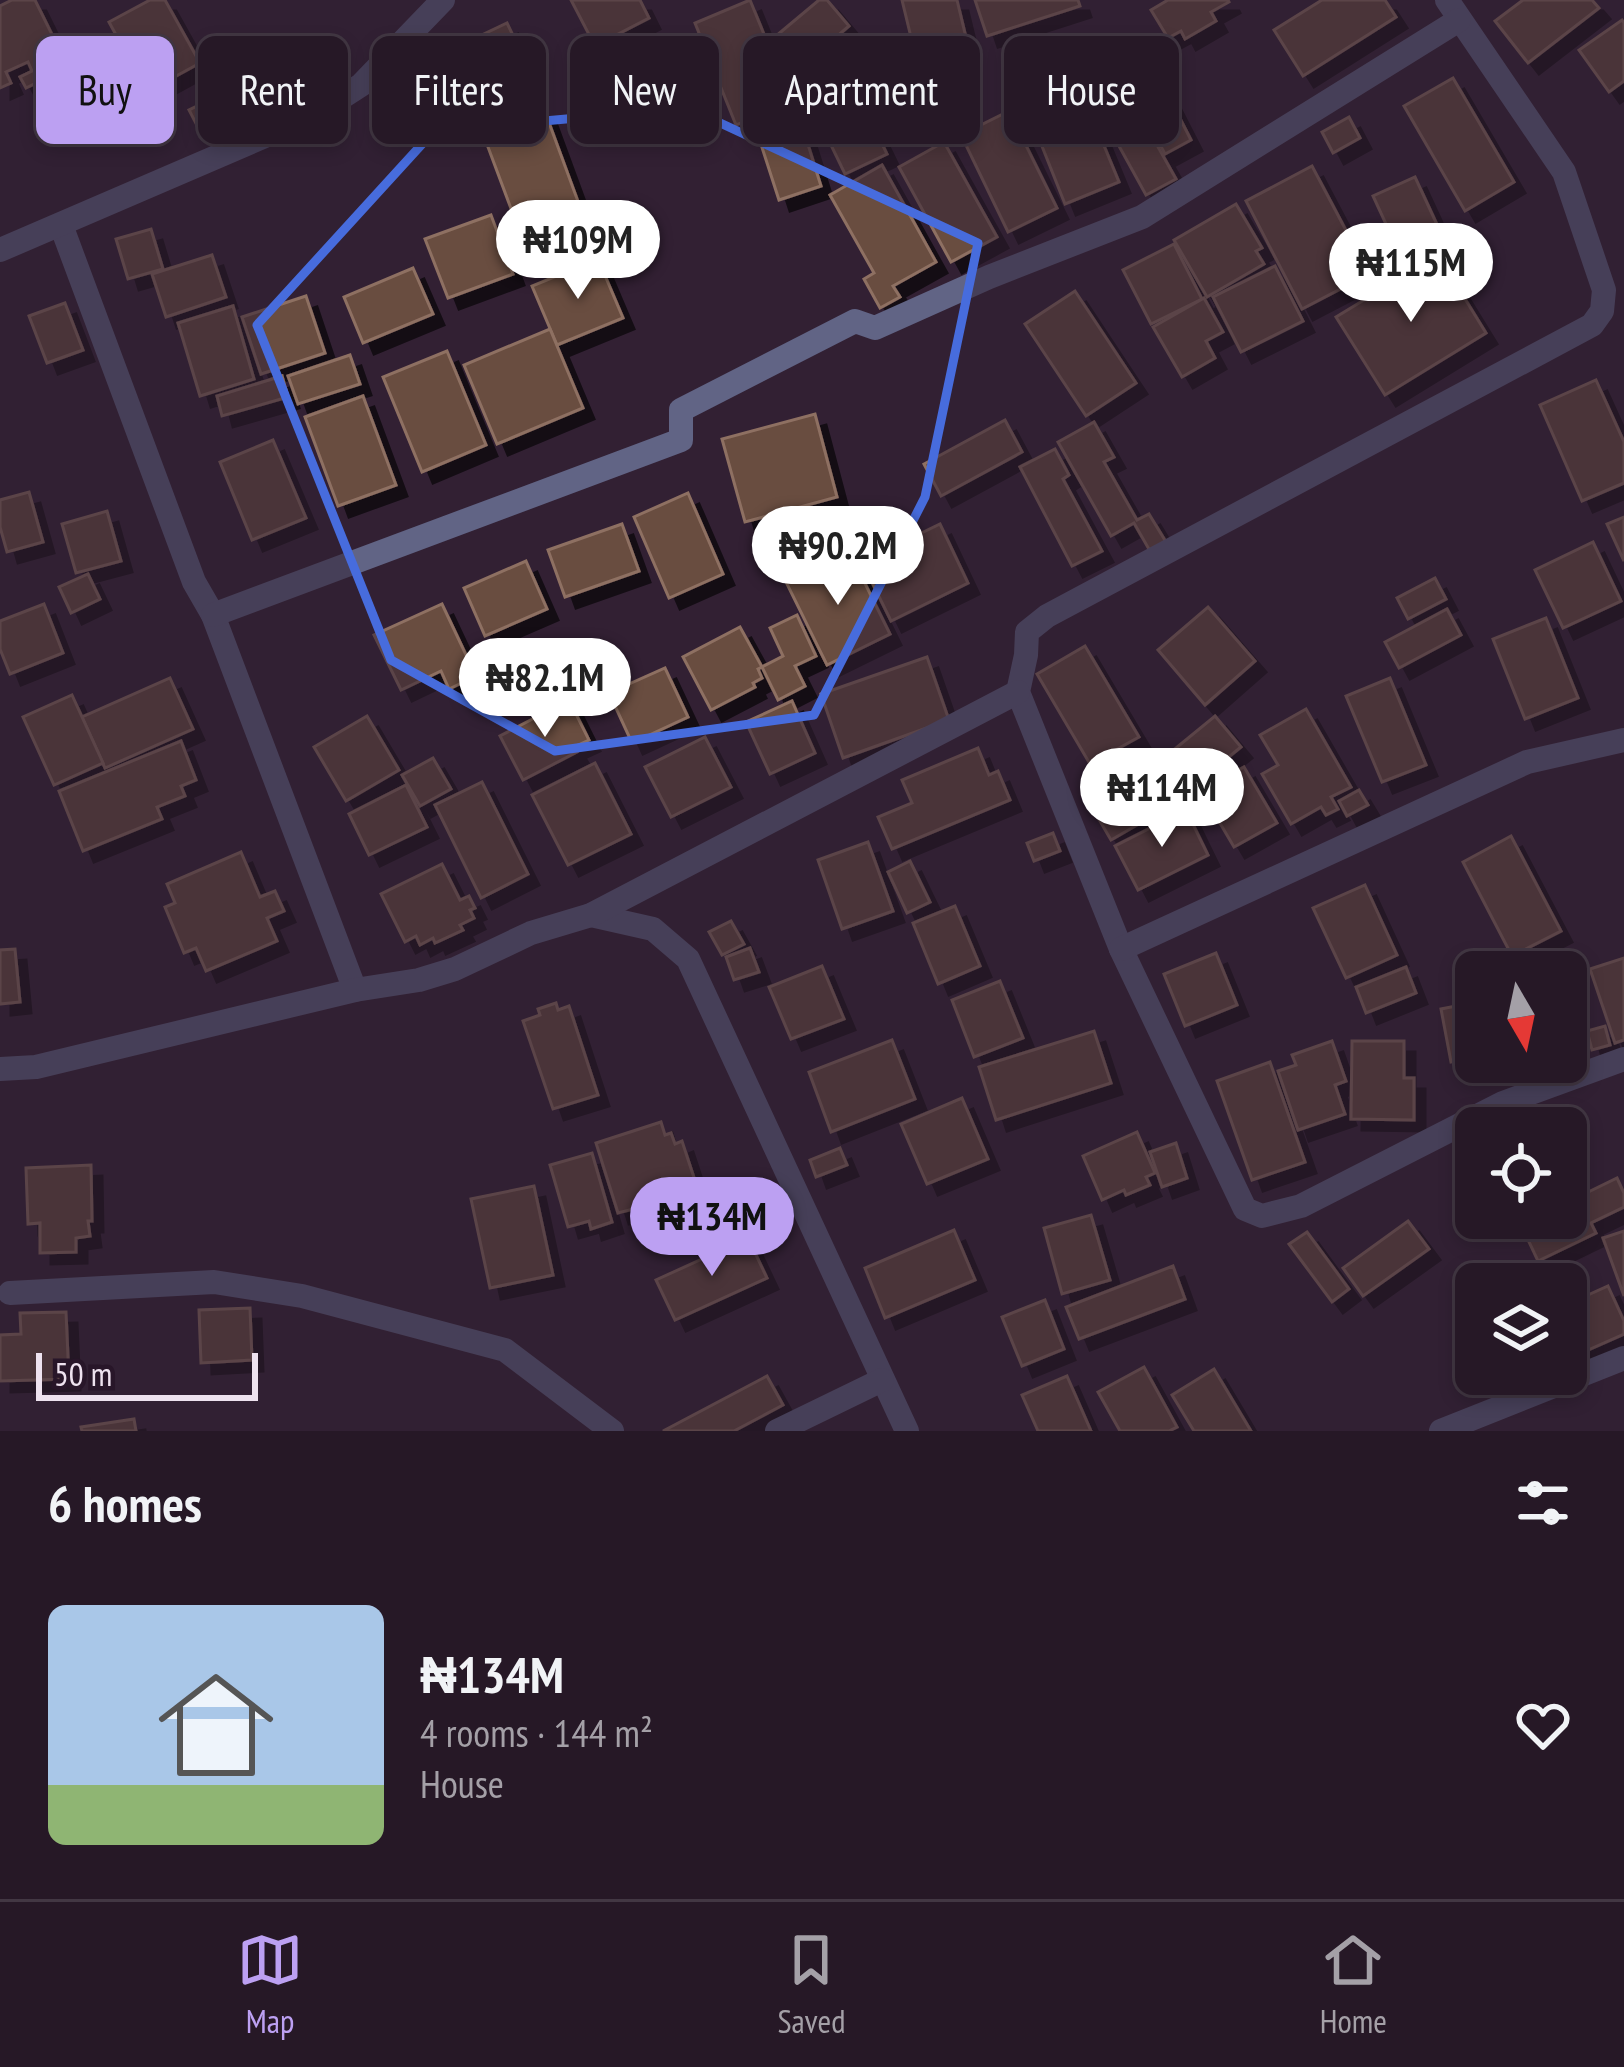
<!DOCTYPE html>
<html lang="en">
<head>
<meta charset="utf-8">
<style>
  :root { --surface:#261826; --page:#322532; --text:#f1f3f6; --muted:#a4a0a7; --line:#423743; --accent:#bca0f2 }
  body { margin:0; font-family:"PT Sans Narrow",sans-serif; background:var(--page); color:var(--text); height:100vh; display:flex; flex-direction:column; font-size:45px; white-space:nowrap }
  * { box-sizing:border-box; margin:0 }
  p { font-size:39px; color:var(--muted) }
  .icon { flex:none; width:66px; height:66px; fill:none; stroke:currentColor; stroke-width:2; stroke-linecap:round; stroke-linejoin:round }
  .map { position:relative; height:1431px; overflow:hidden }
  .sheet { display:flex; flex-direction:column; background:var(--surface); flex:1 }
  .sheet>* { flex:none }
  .hud { position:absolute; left:36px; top:36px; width:1554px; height:108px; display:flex; gap:24px }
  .needle { width:78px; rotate:171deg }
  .buttons { position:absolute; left:1455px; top:951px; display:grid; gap:24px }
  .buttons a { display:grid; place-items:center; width:132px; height:132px; border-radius:18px; background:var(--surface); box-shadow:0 6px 18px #0003,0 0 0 3px var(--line); font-size:60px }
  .scale { position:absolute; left:36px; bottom:30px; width:222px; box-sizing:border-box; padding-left:12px; border:6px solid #eee2ef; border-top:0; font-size:33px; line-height:42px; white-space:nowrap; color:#eee2ef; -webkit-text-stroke:9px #281629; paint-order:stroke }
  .price { position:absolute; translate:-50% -102px; padding:0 27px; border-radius:42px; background:#fff; color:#222; font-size:39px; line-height:78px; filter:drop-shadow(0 3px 6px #0008) }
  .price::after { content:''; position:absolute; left:50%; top:72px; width:36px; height:27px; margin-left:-18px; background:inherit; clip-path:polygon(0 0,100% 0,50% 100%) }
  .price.selected { background:var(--accent); color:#111 }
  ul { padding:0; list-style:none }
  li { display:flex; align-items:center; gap:36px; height:300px; padding:0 48px }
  li span { display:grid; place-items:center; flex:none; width:336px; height:240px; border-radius:18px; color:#555 }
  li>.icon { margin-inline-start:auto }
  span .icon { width:144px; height:144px; fill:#fffc; stroke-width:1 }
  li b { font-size:51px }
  h2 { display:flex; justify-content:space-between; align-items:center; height:144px; padding:0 48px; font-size:51px }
  .tag { padding:0 42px; border-radius:18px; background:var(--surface); box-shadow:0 6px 18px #0003,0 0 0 3px var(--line); font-size:42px; line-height:108px }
  .tag.selected { background:var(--accent); color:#111 }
  .tabs { display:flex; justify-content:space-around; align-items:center; height:168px; border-top:3px solid var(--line); background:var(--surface); font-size:33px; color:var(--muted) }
  .tabs a { display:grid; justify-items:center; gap:6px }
  .tabs .selected { color:var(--accent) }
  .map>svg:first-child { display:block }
</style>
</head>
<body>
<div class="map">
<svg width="1624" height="1431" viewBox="0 0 1624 1431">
  <defs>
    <filter id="shadow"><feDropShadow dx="11" dy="11" stdDeviation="0" flood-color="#0009"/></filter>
  </defs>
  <rect width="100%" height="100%" fill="#322033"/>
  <g fill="#694d40" stroke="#8e7062" stroke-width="3" filter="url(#shadow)">
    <polygon points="12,0 35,0 68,67 26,88 20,77 32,71 28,62 6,72 11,83 0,88 0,6"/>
    <polygon points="150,0 165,0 200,63 147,92 109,22"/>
    <polygon points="571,0 640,0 649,18 595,46"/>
    <polygon points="750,0 792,103 736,125 695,23"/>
    <polygon points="819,0 827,0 849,26 797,71 770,41"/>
    <polygon points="902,0 957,0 969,50 917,62"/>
    <polygon points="975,0 1078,0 1080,6 987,36"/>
    <polygon points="1168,0 1228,0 1229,2 1211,12 1216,21 1185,39 1181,31 1168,38 1151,10"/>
    <polygon points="1322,0 1385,0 1396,17 1303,76 1274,30"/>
    <polygon points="1523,0 1592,0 1599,8 1528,63 1495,21"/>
    <polygon points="1622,20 1624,23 1624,81 1609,92 1579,50"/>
    <polygon points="507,23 533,77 521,83 525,90 490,107 484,96 467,105 442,54"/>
    <polygon points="295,45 310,72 239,112 224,85"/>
    <polygon points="1146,52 1191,140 1165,154 1149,124 1122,139 1091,80"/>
    <polygon points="1453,78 1514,182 1465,211 1404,106"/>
    <polygon points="855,88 887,154 845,174 813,108"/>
    <polygon points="1081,90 1119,182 1065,204 1028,111"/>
    <polygon points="224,93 235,115 224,121 228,129 211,137 207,130 201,133 189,110"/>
    <polygon points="544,109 583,215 522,238 482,131"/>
    <polygon points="1009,111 1057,208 1008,232 961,135"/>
    <polygon points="1349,117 1360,138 1333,153 1322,132"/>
    <polygon points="801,122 821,186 779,200 758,135"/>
    <polygon points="1148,129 1176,179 1146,195 1119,146"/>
    <polygon points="944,142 997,237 951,262 899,167"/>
    <polygon points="882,165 936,262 893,286 900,297 880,308 864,279 874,273 830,195"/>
    <polygon points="1312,166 1369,274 1302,309 1246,201"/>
    <polygon points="1415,177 1440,231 1398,250 1373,196"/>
    <polygon points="1236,204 1262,248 1256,251 1264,264 1207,297 1174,240"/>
    <polygon points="491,215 513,274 448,298 425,239"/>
    <polygon points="151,229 163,269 128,279 116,239"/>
    <polygon points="1174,244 1202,299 1151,324 1123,270"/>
    <polygon points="212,255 226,297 166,317 152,274"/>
    <polygon points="1438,255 1486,333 1385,395 1336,317"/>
    <polygon points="598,259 623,318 557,345 532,286"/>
    <polygon points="1275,266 1303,321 1241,352 1213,297"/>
    <polygon points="413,268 433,314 363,343 344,297"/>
    <polygon points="1075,291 1136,383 1086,416 1025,324"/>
    <polygon points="306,296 325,353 261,374 242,317"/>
    <polygon points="1204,298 1223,332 1206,341 1215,358 1182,377 1153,327"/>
    <polygon points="65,303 83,350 47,363 29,316"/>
    <polygon points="233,306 254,379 200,396 178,323"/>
    <polygon points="550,329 583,408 497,444 464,365"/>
    <polygon points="447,351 486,445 422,472 383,377"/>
    <polygon points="350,355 360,384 298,404 288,376"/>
    <polygon points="282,376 288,397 222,416 217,396"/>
    <polygon points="1596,380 1624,442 1624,483 1582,501 1540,405"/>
    <polygon points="363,396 396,485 338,506 305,417"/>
    <polygon points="815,414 837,497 745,522 722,439"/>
    <polygon points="1005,420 1022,452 941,496 924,464"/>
    <polygon points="1094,422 1114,457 1104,462 1137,520 1149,514 1166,542 1150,551 1134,523 1111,536 1058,442"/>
    <polygon points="273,440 306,518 252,540 220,462"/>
    <polygon points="1055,449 1069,475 1063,479 1102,551 1072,566 1020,467"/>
    <polygon points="29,492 43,542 7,552 0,527 0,500"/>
    <polygon points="688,493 723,574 669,598 634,517"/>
    <polygon points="107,511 121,561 76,573 62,524"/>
    <polygon points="1624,517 1624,561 1607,524"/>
    <polygon points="622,524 639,571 565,597 548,550"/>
    <polygon points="940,524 968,583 891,621 862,562"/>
    <polygon points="1593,542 1621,601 1563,628 1535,570"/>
    <polygon points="849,551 890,634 827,665 786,582"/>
    <polygon points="526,561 547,609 485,636 464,588"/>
    <polygon points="88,574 100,599 71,613 59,587"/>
    <polygon points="1435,578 1446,599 1408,619 1397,598"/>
    <polygon points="44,604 63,653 10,674 0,649 0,621"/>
    <polygon points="442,604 476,676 449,689 441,671 401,690 374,635"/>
    <polygon points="1208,607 1255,661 1205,705 1158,650"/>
    <polygon points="1447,609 1461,635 1399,668 1385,642"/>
    <polygon points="797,615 816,656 795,666 805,686 778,700 762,667 783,656 770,628"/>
    <polygon points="1546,618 1578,698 1525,719 1493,639"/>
    <polygon points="740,627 762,667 758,669 762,678 753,683 755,687 711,710 683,657"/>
    <polygon points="1085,646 1139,737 1090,764 1037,674"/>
    <polygon points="927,657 949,720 843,758 821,694"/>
    <polygon points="665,668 688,717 632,743 609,693"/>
    <polygon points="170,678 193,729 105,768 82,717"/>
    <polygon points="1390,678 1426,765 1382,782 1346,696"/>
    <polygon points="72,695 103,763 54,785 23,717"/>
    <polygon points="569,700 589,740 574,747 577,752 523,780 500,736"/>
    <polygon points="792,701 815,753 770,774 746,722"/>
    <polygon points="1306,709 1351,787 1331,797 1338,809 1326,815 1321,807 1291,824 1262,774 1278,765 1260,735"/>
    <polygon points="367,716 399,770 346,801 314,747"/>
    <polygon points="1215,716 1241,747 1219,765 1212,757 1184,779 1165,757"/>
    <polygon points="705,737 731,787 671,817 645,767"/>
    <polygon points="181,741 196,780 181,786 185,796 157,807 162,819 83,851 59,791"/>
    <polygon points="978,748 989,775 998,771 1010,800 892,849 878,817 912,803 902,780"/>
    <polygon points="1147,755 1175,803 1111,840 1083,792"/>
    <polygon points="433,758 451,789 420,806 402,775"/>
    <polygon points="595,763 631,834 568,865 532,795"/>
    <polygon points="1244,767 1277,823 1234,847 1201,791"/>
    <polygon points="482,782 528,874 481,898 435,805"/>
    <polygon points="406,785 427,827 369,855 349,814"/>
    <polygon points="1359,790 1368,805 1347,816 1339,801"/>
    <polygon points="1186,810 1208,855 1138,890 1115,846"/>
    <polygon points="1053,833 1060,851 1034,861 1027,843"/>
    <polygon points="1511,836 1561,931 1512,956 1463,862"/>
    <polygon points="868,842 893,911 842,929 818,860"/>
    <polygon points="241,852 260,897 275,891 284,911 267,918 277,941 206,971 196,948 184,953 165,907 175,903 167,884"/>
    <polygon points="910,861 930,902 907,913 888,872"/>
    <polygon points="442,864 460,900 469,896 475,908 470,910 474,918 460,925 463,930 435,943 433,938 420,945 416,936 405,942 381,894"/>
    <polygon points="1365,885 1397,955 1346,978 1313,908"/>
    <polygon points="955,906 980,966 938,984 913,923"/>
    <polygon points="731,921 744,944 722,955 709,932"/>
    <polygon points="750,948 759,972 734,980 726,957"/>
    <polygon points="15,949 20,1002 0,1004 0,950"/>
    <polygon points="1216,953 1237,1005 1185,1026 1164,974"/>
    <polygon points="1624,958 1624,1040 1615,1043 1590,969"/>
    <polygon points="822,966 844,1019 791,1039 769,987"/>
    <polygon points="1406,967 1416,993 1366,1013 1356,987"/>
    <polygon points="1000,981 1023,1038 974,1057 952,1000"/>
    <polygon points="1568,983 1580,1036 1566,1038 1566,984"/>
    <polygon points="1476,1002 1476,1057 1451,1062 1441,1009"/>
    <polygon points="556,1003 558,1010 569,1006 598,1095 553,1109 523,1021 540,1015 538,1009"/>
    <polygon points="1605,1026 1610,1045 1592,1050 1587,1031"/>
    <polygon points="1094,1031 1111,1083 996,1120 979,1067"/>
    <polygon points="892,1040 915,1099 831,1132 809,1072"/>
    <polygon points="1332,1041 1346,1081 1335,1085 1345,1114 1298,1130 1278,1071 1296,1065 1292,1055"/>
    <polygon points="1352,1041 1404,1041 1404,1078 1414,1078 1414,1120 1351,1119"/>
    <polygon points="1270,1062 1305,1162 1252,1180 1217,1081"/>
    <polygon points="962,1098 988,1159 927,1184 901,1124"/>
    <polygon points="661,1122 665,1135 671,1133 675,1144 682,1141 700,1196 635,1217 633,1209 618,1213 596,1143"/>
    <polygon points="1137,1132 1155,1173 1146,1177 1150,1185 1126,1195 1124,1190 1102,1200 1083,1156"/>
    <polygon points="1176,1143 1187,1178 1162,1187 1150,1152"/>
    <polygon points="840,1148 847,1165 816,1177 810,1160"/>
    <polygon points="592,1153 612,1222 591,1229 589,1221 568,1227 550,1165"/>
    <polygon points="91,1165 92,1221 88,1221 90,1236 76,1238 76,1252 40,1253 40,1223 28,1224 26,1168"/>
    <polygon points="1617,1178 1624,1193 1624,1207 1591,1223 1596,1233 1538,1261 1521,1225 1535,1218 1566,1218 1566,1203"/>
    <polygon points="534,1186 553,1275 490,1288 471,1199"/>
    <polygon points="1091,1215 1110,1280 1062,1294 1044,1228"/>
    <polygon points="1408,1221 1429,1249 1363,1296 1343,1268"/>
    <polygon points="954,1230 975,1280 885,1318 865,1268"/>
    <polygon points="1624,1231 1624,1296 1603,1238"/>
    <polygon points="1307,1232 1349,1289 1332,1302 1289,1244"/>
    <polygon points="748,1238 767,1278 675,1320 656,1280"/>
    <polygon points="1173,1266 1185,1299 1079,1339 1066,1307"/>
    <polygon points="1608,1286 1624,1321 1624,1334 1579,1354 1566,1323 1566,1305"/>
    <polygon points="1045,1300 1064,1349 1022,1366 1002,1317"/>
    <polygon points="250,1308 252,1360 201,1363 199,1310"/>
    <polygon points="66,1312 69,1379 0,1381 0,1335 21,1334 20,1313"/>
    <polygon points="1144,1367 1177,1427 1169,1431 1120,1431 1098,1392"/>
    <polygon points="1214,1369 1251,1431 1194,1431 1172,1395"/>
    <polygon points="767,1376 783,1405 734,1431 663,1431"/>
    <polygon points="1067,1376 1091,1431 1038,1431 1022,1395"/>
    <polygon points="134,1419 136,1431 82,1431 81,1427"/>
  </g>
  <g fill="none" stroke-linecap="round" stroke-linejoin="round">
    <g stroke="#616485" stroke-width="24">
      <polyline points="1447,0 1564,172 1604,290 1602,311 1592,325 1047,616 1027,632 1026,655 1018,692 1121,949 1245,1209 1262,1216 1301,1206 1503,1103 1624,1059"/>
      <polyline points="61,225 194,582 213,615 355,990"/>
      <polyline points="0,250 316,114 361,85 443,0"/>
      <polyline points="213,615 681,440 681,410 855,321 875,328 989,277 1142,217 1459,20"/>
      <polyline points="591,915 653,929 688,959 907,1431"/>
      <polyline points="1121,949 1527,762 1624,740"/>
      <polyline points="0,1069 36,1067 355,990 419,980 455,969 531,933 591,915 1018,692"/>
      <polyline points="10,1293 214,1282 302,1296 505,1350 612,1431"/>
      <polyline points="777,1431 882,1380"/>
      <polyline points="1441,1431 1624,1358"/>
    </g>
  </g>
  <path d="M0 0H1624V1431H0ZM688,108L978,243L925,497L814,715L555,751L391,660L257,325L434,131Z" fill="#322033" fill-opacity=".55" fill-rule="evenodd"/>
  <path fill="none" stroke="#476cdd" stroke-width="9" stroke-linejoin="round" d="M688,108L978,243L925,497L814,715L555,751L391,660L257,325L434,131Z"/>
</svg>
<div class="buttons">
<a><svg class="needle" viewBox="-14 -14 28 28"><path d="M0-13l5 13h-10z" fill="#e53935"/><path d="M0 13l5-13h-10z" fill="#a4a0a7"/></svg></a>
<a><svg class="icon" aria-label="locate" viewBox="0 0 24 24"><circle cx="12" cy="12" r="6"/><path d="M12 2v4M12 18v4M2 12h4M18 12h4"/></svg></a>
<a><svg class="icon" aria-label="layers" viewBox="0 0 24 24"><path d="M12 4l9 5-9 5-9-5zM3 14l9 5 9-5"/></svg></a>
</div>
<div class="scale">50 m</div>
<b class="price" style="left:578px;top:302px">₦109M</b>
<b class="price" style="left:1411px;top:325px">₦115M</b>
<b class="price" style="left:838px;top:608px">₦90.2M</b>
<b class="price" style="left:545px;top:740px">₦82.1M</b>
<b class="price" style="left:1162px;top:850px">₦114M</b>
<b class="price selected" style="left:712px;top:1279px">₦134M</b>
<div class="hud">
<a class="tag selected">Buy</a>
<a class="tag">Rent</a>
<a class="tag">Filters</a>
<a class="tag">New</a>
<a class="tag">Apartment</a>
<a class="tag">House</a>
</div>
</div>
<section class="sheet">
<h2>6 homes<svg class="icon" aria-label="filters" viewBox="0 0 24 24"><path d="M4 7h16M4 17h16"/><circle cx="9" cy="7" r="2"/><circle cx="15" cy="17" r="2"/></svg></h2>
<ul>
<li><span style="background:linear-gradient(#a9c7e8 75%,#8fb573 0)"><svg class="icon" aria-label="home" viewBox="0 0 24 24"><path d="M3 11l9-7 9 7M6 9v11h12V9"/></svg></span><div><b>₦134M</b><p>4 rooms · 144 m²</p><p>House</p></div><svg class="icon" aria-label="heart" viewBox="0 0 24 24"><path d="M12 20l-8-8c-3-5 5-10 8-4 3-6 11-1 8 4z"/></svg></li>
</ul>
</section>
<nav class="tabs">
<a class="selected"><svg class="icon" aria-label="map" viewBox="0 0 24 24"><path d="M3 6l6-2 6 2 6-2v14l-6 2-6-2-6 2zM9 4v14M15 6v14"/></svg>Map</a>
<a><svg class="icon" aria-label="saved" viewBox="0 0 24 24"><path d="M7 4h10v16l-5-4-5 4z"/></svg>Saved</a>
<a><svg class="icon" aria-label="home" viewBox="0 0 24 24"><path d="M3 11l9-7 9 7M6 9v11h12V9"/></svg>Home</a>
</nav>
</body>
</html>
